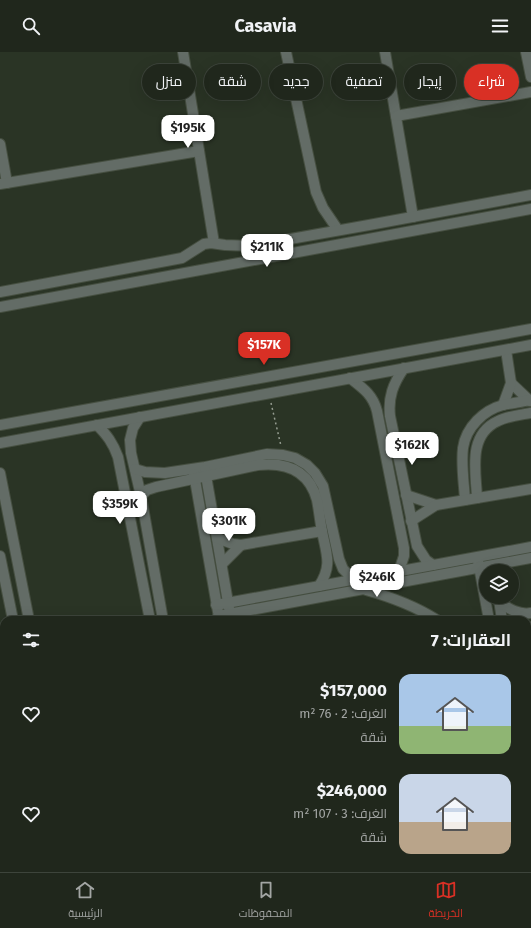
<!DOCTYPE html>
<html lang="ar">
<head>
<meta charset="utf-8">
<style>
  :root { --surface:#20271c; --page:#2d3329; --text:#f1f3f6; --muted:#a2a5a3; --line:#3d443b; --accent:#d93025 }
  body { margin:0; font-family:"Fira Sans",Cairo,sans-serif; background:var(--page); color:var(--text); direction:rtl; height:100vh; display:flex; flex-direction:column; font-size:15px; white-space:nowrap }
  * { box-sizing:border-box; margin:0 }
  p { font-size:13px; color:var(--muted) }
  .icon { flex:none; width:22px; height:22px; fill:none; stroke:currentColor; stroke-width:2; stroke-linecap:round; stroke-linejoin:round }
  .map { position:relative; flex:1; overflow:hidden; direction:ltr }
  .sheet { position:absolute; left:0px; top:564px; width:531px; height:256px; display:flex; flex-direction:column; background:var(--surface); border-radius:12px 12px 0 0; box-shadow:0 4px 16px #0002,0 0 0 1px var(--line); direction:rtl }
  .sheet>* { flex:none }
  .banner { position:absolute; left:12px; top:12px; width:507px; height:36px; direction:rtl; display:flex; gap:8px }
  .fabs { position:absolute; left:479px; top:512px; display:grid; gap:8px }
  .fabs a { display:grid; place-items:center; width:40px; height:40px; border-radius:50%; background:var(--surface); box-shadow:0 4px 16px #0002,0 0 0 1px var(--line); font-size:20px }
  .price { position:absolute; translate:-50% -34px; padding:0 9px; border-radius:8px; background:#fff; color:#222; font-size:13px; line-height:26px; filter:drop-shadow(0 1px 2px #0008) }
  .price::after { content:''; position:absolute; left:50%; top:24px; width:12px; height:9px; margin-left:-6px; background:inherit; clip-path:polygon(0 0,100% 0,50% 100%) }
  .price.selected { background:var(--accent); color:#fff }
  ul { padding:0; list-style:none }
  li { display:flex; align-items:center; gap:12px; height:100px; padding:0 20px }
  li span { display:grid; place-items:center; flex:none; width:112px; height:80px; border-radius:12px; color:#555 }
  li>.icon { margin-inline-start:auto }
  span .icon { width:48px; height:48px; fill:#fffc; stroke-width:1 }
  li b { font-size:17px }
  h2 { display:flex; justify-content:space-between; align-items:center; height:48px; padding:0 20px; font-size:17px }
  .chip { padding:0 14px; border-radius:18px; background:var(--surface); box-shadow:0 4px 16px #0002,0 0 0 1px var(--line); font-size:14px; line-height:36px }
  .chip.selected { background:var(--accent); color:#fff }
  header { display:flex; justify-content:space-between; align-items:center; height:52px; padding:0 20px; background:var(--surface); font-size:18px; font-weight:700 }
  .menu { display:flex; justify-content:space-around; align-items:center; height:56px; border-top:1px solid var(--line); background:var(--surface); font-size:11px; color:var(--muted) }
  .menu a { display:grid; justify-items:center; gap:2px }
  .menu .selected { color:var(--accent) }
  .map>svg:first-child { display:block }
</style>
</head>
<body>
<header><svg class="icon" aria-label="menu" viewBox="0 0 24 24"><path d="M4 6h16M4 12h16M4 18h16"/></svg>Casavia<svg class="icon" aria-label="search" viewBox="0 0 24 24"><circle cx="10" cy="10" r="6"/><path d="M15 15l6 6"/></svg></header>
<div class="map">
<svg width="531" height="820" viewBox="0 0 531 820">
  <rect width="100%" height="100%" fill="#2a3425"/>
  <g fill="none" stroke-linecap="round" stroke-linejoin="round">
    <g stroke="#464f41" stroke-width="12">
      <g id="minor">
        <polyline points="183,0 214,191"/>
        <polyline points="286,0 316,140 323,156 338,178"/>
        <polyline points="385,0 413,165"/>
        <polyline points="526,0 531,25"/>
        <polyline points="396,64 531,40"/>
        <polyline points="0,92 7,131"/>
        <polyline points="0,132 199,99"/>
        <polyline points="0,240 182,206 204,192 211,191 225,193 251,194 369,173 531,143"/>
        <polyline points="0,255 531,157"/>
        <path d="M404,316C393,332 388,345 390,364L417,494L426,508L433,513"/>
        <path d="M350,326C363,336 373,343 377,359L404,496V504L399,519"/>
        <polyline points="511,331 530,349"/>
        <polyline points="503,353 511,331 506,298"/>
        <polyline points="140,365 133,376 130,388 131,401 141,444 163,568"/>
        <polyline points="0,373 531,277"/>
        <path d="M97,373C107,383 113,391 118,405L150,568"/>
        <polyline points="0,391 531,293"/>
        <polyline points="135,417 145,420 165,421 205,415 267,402 283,403 295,406 307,413 315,421 323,434 339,507 343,517 354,528"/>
        <polyline points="205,418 229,556"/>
        <polyline points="0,421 29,568"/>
        <polyline points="194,422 218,560"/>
        <polyline points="406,443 436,453"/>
        <path d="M141,444L147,438L156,435L258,413C286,410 309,418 317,448C319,458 320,469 322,479C326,501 333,513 319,534"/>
        <path d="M477,446C476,420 467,383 498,369C508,364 520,363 531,361"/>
        <path d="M465,448C464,431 461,413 463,396C466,375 484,358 503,353C512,351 522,350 531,348"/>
        <polyline points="411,469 436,453 531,437"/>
        <polyline points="217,486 233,492 241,493 322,479"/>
        <polyline points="0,504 13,568"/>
        <polyline points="478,509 489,568"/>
        <polyline points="222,512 241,493"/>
        <path d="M366,538C391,545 415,554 437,568"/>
        <polyline points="499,548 502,568"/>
        <path d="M499,550C509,557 519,563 531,561"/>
        <polyline points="216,553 531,495"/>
        <polyline points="218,564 531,506"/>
        <polyline points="527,576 531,575"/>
        <polyline points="0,610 4,610"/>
        <polyline points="527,637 531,637"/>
        <polyline points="0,667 4,666"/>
        <polyline points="0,680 4,679"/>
        <polyline points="527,694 531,694"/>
        <polyline points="527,743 531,767"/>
        <polyline points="61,816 62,820"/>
        <polyline points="77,816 78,820"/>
        <polyline points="197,816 198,820"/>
        <polyline points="210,816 210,820"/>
        <polyline points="271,816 272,820"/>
        <polyline points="404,816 405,820"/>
        <polyline points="467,816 467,820"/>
        <polyline points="480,816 481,820"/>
      </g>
    </g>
    <g stroke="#969e92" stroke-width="1.5" stroke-dasharray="2 3" stroke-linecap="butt">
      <polyline points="271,351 281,394"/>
      <polyline points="0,738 4,741"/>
      <polyline points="0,755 4,751"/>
      <polyline points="0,791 4,790"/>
      <polyline points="33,816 34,820"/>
      <polyline points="245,816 245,820"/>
      <polyline points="340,816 341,820"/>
      <polyline points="441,816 442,820"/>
    </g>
    <use href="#minor" stroke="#636c66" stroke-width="10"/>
  </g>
</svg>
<div class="fabs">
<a><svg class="icon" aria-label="layers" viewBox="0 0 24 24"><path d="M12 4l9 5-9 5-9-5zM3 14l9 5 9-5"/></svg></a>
</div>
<b class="price" style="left:188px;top:97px">$195K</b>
<b class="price" style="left:267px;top:216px">$211K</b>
<b class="price selected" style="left:264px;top:314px">$157K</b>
<b class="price" style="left:412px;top:414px">$162K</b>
<b class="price" style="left:120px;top:473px">$359K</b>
<b class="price" style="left:229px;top:490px">$301K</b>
<b class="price" style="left:377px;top:546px">$246K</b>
<div class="banner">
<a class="chip selected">شراء</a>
<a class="chip">إيجار</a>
<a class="chip">تصفية</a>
<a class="chip">جديد</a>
<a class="chip">شقة</a>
<a class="chip">منزل</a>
</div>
<section class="sheet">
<h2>العقارات: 7<svg class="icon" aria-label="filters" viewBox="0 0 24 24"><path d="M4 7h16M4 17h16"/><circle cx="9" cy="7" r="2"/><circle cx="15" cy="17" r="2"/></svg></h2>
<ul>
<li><span style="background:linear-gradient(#a9c7e8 65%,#8fb573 0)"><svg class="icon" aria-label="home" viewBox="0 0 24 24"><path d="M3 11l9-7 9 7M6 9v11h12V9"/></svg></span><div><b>$157,000</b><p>الغرف: 2 · 76 m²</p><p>شقة</p></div><svg class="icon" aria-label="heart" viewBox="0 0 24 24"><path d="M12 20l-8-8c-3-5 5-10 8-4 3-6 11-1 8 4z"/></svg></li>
<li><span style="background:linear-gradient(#c9d6e8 60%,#b9a48a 0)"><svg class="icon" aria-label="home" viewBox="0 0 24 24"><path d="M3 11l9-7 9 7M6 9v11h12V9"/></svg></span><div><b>$246,000</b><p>الغرف: 3 · 107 m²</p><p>شقة</p></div><svg class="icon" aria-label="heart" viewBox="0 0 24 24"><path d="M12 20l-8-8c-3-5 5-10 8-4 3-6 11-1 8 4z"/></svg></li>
</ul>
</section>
</div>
<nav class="menu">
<a class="selected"><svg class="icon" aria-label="map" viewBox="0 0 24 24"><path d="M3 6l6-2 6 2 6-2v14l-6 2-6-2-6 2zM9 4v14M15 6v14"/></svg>الخريطة</a>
<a><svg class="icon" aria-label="saved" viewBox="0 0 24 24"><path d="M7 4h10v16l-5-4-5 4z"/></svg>المحفوظات</a>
<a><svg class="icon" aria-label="home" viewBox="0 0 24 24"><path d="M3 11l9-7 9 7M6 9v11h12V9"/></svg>الرئيسية</a>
</nav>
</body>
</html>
